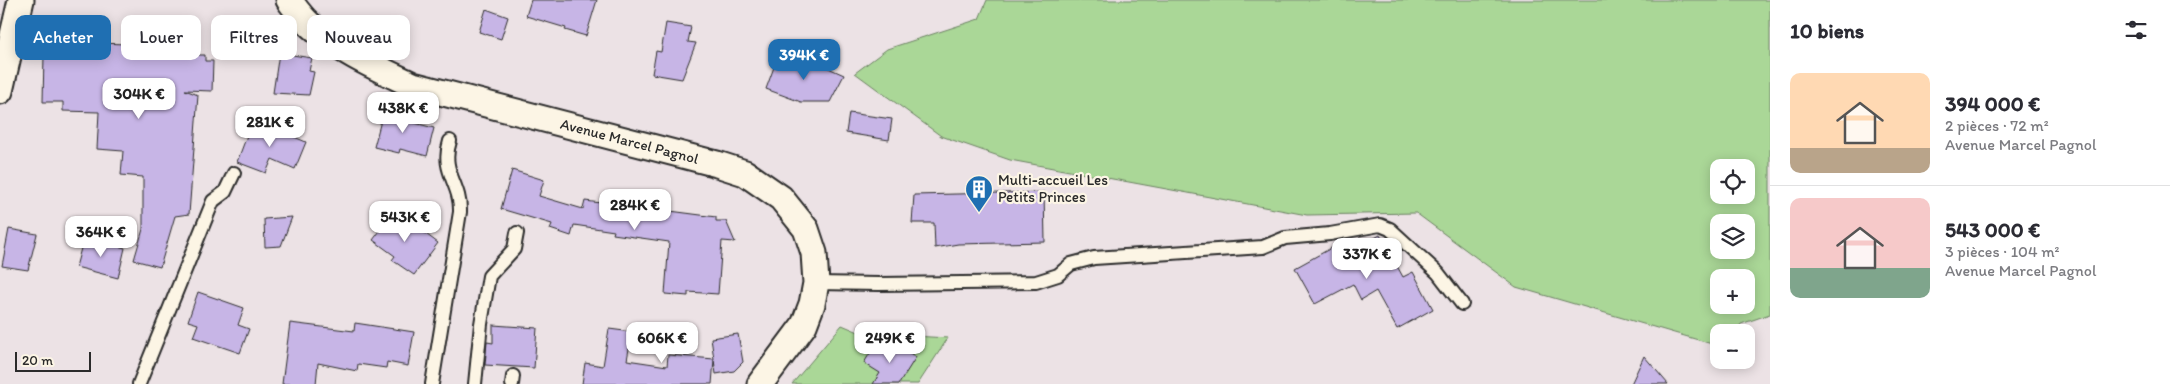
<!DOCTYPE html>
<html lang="fr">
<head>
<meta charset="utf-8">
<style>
  :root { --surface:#fff; --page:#f7f7f7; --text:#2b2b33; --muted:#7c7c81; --line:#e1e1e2; --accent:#1f6fb2 }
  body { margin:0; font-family:Itim,sans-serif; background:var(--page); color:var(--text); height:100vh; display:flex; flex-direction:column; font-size:19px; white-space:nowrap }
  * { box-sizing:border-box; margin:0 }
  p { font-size:16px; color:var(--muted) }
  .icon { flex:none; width:28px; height:28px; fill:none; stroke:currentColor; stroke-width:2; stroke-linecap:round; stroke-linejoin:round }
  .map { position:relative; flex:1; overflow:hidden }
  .details { display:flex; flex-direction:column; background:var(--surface); width:400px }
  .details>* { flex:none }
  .top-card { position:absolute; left:15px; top:15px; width:475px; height:45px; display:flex; gap:10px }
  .controls { position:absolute; left:1710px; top:159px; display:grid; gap:10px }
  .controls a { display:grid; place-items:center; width:45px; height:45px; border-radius:10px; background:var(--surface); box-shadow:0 2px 12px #0003; font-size:25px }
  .scale { position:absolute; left:15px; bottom:12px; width:76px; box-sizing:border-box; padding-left:5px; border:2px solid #2b2b2b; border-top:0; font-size:14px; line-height:18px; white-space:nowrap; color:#2b2b2b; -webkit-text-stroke:4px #fcf5e5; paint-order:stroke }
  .price { position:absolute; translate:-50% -42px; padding:0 11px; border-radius:10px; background:#fff; color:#222; font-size:16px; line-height:32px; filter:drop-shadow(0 1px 2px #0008) }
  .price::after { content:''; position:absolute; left:50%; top:30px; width:15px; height:11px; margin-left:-8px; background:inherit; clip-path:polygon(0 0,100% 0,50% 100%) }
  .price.selected { background:var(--accent); color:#fff }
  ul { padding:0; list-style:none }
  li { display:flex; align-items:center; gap:15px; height:125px; padding:0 20px }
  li+li { border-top:1px solid var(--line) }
  li span { display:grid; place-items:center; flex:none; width:140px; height:100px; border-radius:10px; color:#555 }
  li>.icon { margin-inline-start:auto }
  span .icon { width:60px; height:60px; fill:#fffc; stroke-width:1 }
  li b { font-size:21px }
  h2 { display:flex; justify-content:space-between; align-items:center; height:60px; padding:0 20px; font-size:21px }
  .tag { padding:0 18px; border-radius:10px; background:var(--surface); box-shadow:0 2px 12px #0003; font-size:18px; line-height:45px }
  .tag.selected { background:var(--accent); color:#fff }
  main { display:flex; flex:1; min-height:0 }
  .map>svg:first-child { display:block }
</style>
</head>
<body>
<main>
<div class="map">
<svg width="1770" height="384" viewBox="0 0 1770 384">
  <rect width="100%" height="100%" fill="#ece2e5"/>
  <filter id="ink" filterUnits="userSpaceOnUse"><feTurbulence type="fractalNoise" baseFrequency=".02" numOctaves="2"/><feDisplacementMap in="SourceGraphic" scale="10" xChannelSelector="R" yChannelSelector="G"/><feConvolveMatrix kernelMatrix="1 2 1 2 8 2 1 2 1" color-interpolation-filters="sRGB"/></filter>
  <g filter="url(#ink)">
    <g fill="#aad797" stroke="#6a8161" fill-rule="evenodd">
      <path d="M987,0H1770V314L1741,324L1735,332H1719V346L1516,287L1416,213L1307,215L1010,160L941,136L855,73L887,49L979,19ZM1719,168H1746V195H1719ZM1719,222H1746V250H1719ZM1719,278H1746V305H1719Z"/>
      <polygon points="842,325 861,333 948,338 918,384 792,384"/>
    </g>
    <g fill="#c7b5e6" stroke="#2b2b2b">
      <polygon points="531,0 597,0 586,36 565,30 566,28 526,16"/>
      <polygon points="486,9 508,17 501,39 479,32"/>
      <polygon points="666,23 691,27 688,42 696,43 682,79 652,74 656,51 661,52"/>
      <polygon points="70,42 181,46 181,55 205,55 205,61 213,61 212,91 185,90 198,95 189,214 175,216 160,267 134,260 143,229 143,177 121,175 123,151 97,149 99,112 63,111 63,102 43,102 44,55 52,55 53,51 70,51"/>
      <polygon points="279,53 312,58 309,71 314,72 309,95 273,93"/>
      <polygon points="786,57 805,63 806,58 844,75 830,102 801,102 766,89 777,59 784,62"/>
      <polygon points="384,109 409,116 407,121 434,128 427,156 400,149 399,153 374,147"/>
      <polygon points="849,113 892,119 889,140 846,133"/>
      <polygon points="259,122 306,142 295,169 272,159 266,173 237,162 251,125 257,127"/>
      <polygon points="512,170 544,180 539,196 583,209 585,201 601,203 601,202 716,217 716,221 726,221 735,242 722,241 718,294 688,292 688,296 665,294 669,242 613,234 614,231 574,225 571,236 550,229 552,224 501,209"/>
      <polygon points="1044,192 1045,242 958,244 935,248 934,223 912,223 914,195"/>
      <polygon points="395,211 438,243 414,275 392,260 395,256 373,240"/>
      <polygon points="292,217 281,246 265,247 264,219"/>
      <polygon points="9,229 37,234 28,270 2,266"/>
      <polygon points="1380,235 1403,277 1413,272 1433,309 1397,329 1376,291 1361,300 1353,284 1315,304 1295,268 1333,247 1338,258"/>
      <polygon points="84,237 125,248 118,278 76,267"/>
      <polygon points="198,292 244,308 238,325 249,329 240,353 193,337 198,324 188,321"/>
      <polygon points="290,323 354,331 355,323 414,332 408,366 387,362 386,368 358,364 357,371 318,363 316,384 282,384"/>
      <polygon points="493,325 537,328 534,368 485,365 487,342 493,343"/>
      <polygon points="609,329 632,332 627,360 667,366 668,355 714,359 711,338 738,334 743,362 734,371 716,374 714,360 712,384 582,384 585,363 603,366"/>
      <polygon points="876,343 892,353 897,345 916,357 899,384 873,384 880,373 864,363"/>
      <polygon points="1644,356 1668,384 1631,384"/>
    </g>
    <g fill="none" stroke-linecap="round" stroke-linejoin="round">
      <g stroke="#2b2b2b" stroke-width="16">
        <g id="lane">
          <polyline points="816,283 879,284 1036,282 1058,275 1071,264 1094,258 1263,247 1285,238 1330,234 1380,225 1390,229 1438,273 1462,304"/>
          <polyline points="139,384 213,201 225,192 234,173"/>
          <path d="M432,384L460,212C461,183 440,172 450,141"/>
          <polyline points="475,384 481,324 489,276 514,249 517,233"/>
          <polyline points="512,384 513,376"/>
        </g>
      </g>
      <g stroke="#2b2b2b" stroke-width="29">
        <g id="street">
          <path id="s1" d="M289,0C295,8 301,17 309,24C336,50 379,69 413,85L717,164L745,173L781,198L806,229L814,253L816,283L812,304L804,325L760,384"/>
          <polyline points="0,91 21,0"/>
        </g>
      </g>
      <use href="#lane" stroke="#fcf5e5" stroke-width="12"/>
      <use href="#street" stroke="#fcf5e5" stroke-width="25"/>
    </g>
  </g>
  <defs>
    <g id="building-pin" transform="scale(1.4375)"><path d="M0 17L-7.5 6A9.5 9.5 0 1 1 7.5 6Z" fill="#1f6fb2" stroke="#fcf5e5"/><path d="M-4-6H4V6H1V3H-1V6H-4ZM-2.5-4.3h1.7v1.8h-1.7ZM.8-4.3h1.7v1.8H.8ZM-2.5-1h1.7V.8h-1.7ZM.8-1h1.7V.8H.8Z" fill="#fff"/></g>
  </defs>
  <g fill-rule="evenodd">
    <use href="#building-pin" x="979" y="189"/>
  </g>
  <g text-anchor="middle" stroke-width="4.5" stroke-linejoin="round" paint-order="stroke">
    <g font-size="15" fill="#2b2b2b" stroke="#fcf5e5">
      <text dy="5" stroke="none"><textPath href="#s1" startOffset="376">Avenue Marcel Pagnol</textPath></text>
    </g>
    <g font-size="15" fill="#2b2b2b" stroke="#fcf5e5" text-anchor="start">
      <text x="998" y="185">Multi-accueil Les<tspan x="998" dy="17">Petits Princes</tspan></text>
    </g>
  </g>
</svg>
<div class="controls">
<a><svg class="icon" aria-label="locate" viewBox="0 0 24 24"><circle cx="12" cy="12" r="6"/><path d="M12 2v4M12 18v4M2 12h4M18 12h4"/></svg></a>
<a><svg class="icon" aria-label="layers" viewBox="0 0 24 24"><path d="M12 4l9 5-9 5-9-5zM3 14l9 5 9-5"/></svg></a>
<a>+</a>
<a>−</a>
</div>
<div class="scale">20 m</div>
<b class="price selected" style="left:804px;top:81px">394K €</b>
<b class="price" style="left:139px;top:120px">304K €</b>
<b class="price" style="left:403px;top:134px">438K €</b>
<b class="price" style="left:270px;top:148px">281K €</b>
<b class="price" style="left:635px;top:231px">284K €</b>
<b class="price" style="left:405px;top:243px">543K €</b>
<b class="price" style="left:101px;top:258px">364K €</b>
<b class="price" style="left:1367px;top:280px">337K €</b>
<b class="price" style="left:662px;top:364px">606K €</b>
<b class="price" style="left:890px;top:364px">249K €</b>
<div class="top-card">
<a class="tag selected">Acheter</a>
<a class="tag">Louer</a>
<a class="tag">Filtres</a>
<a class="tag">Nouveau</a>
</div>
</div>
<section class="details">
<h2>10 biens<svg class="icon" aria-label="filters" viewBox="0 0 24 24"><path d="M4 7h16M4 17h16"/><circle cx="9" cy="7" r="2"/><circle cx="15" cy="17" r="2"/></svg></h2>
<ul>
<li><span style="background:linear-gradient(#ffd9b3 75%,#b9a48a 0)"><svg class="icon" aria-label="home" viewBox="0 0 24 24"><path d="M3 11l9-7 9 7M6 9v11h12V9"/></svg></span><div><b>394 000 €</b><p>2 pièces · 72 m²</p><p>Avenue Marcel Pagnol</p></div></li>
<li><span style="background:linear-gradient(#f6c9c9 70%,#7fa58c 0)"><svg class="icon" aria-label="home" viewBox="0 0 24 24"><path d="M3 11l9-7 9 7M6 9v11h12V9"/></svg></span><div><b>543 000 €</b><p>3 pièces · 104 m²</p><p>Avenue Marcel Pagnol</p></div></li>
</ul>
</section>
</main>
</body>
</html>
